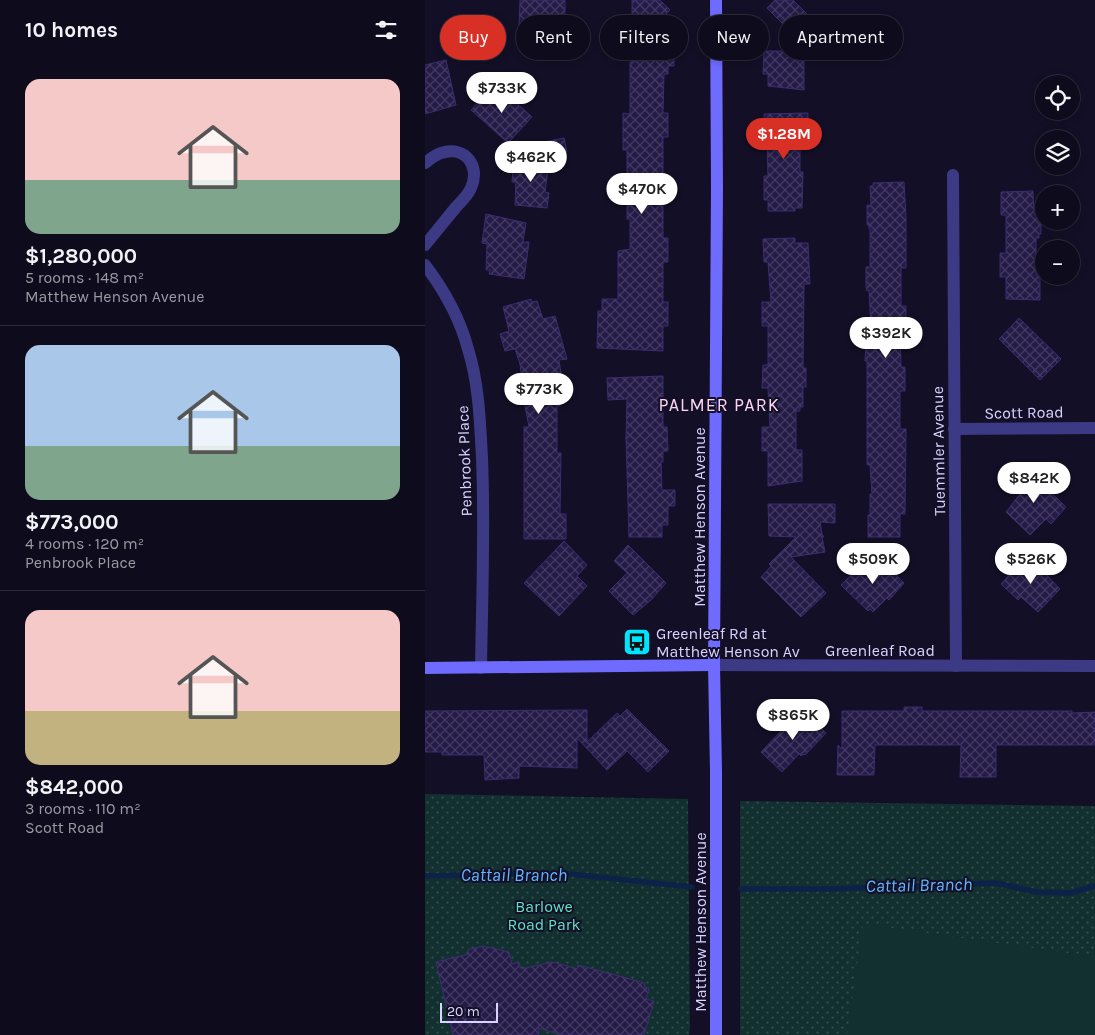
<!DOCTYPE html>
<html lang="en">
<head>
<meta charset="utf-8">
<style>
  :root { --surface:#0e0b1c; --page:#1c1929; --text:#f1f3f6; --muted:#9b9ba3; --line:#2e2b3b; --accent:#d93025 }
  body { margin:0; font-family:Karla,sans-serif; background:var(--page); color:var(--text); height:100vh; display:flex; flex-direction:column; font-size:19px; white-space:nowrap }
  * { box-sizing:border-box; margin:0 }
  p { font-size:16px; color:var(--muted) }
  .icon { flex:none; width:28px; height:28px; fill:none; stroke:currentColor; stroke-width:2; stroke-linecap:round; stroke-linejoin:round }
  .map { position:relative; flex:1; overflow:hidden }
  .details { display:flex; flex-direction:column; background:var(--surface); width:425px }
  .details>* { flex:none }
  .banner { position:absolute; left:15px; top:15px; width:475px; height:45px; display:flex; gap:10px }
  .buttons { position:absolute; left:610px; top:75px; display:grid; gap:10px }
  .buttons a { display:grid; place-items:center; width:45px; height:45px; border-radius:50%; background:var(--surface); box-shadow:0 2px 8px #0003,0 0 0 1px var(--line); font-size:25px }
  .scale { position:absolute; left:15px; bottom:12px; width:58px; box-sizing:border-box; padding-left:5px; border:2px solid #d9d4ff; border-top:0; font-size:14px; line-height:18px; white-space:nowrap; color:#d9d4ff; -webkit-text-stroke:4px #130f26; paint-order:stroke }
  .price { position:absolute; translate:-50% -42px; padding:0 11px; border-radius:18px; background:#fff; color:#222; font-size:16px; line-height:32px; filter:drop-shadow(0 1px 2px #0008) }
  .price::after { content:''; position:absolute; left:50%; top:30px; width:15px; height:11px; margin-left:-8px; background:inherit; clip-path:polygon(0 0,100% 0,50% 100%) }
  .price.on { background:var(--accent); color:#fff }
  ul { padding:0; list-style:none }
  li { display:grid; align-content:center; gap:10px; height:265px; padding:0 25px }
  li+li { border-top:1px solid var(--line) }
  li span { display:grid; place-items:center; height:155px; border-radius:15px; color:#555 }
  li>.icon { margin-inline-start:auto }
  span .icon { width:90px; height:90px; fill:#fffc; stroke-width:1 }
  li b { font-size:21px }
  h2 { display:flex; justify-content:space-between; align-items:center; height:60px; padding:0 25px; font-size:21px }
  .tag { padding:0 18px; border-radius:22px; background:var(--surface); box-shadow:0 2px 8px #0003,0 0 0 1px var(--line); font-size:18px; line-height:45px }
  .tag.on { background:var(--accent); color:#fff }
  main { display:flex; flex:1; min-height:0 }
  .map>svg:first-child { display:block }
</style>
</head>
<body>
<main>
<section class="details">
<h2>10 homes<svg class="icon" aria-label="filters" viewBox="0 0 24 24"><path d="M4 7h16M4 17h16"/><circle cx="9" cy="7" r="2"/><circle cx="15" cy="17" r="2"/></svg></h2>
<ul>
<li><span style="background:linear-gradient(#f6c9c9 65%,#7fa58c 0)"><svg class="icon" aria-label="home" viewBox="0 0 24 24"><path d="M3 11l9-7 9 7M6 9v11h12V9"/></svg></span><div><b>$1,280,000</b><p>5 rooms · 148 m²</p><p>Matthew Henson Avenue</p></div></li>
<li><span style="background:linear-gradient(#a9c7e8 65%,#7fa58c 0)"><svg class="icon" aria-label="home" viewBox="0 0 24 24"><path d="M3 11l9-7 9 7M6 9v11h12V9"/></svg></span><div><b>$773,000</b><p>4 rooms · 120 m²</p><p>Penbrook Place</p></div></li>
<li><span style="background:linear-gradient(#f6c9c9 65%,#c2b280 0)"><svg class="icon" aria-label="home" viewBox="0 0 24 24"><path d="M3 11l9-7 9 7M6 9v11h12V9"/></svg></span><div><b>$842,000</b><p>3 rooms · 110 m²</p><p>Scott Road</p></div></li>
</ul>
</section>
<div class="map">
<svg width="670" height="1035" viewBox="0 0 670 1035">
  <defs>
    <pattern id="green-dots" width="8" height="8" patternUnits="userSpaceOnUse" patternTransform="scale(1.25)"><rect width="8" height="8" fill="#12302f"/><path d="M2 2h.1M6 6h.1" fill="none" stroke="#344d4e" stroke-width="1.8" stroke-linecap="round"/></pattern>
    <pattern id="building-cross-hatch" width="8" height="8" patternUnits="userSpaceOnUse" patternTransform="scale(1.25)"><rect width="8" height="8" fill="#241b47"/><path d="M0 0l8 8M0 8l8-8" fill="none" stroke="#433b63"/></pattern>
  </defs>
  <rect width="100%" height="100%" fill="#130f26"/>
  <g fill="url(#green-dots)">
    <polygon points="0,794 263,799 265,1026 264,1035 0,1035"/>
    <polygon points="315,801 670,806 670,1035 315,1035"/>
  </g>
  <polygon fill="#12302f" points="438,924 670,957 670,1035 422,1035"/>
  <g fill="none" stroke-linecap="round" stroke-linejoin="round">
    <g stroke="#0c2248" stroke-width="5.5">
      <polyline points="0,876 136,873 267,887"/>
      <polyline points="316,889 406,889 570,883 612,892 646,893 670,886"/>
    </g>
  </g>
  <g fill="url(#building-cross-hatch)" stroke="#3b2d73">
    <polygon points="95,0 140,0 140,18 120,18 120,28 94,27"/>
    <polygon points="207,0 235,0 245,10 222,34 207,19"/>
    <polygon points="350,0 368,0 387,19 370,36 342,8"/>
    <polygon points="210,50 249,51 249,66 243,66 243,74 239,74 238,113 243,113 243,137 238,137 238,176 243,176 243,200 238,200 238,238 243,238 243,262 238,262 238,302 243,302 243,326 238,326 238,351 172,348 173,311 177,311 177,299 193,299 193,251 205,249 205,219 202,219 202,199 199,199 199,179 202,179 202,150 198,150 198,113 205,114 205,62 207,62 207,54 210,54"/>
    <polygon points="339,51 372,51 372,61 379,61 379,90 343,86 343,74 338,74"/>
    <polygon points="21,60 31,105 0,114 0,65"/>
    <polygon points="69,85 73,89 74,87 107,117 83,143 46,110"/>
    <polygon points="383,113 383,136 375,136 375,172 378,172 377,208 370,208 370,211 343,211 343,200 339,200 339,176 343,176 342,137 339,137 339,114"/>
    <polygon points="139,138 142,152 129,154 119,142"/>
    <polygon points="89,158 124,161 120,192 124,193 122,208 90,205 91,182 87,182"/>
    <polygon points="479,182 481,217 481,268 476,268 476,306 481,306 481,330 475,330 476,367 480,367 480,391 475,391 475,429 481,429 480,514 475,514 475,537 443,537 443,515 445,515 445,494 447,494 445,465 442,465 442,361 440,361 442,329 446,329 444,290 442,291 441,287 441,267 445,267 445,229 444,229 444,225 442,225 442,205 446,205 445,186 448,186 448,183"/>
    <polygon points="608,191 609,214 616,216 616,234 614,234 614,238 611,238 611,275 615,275 615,300 581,299 581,277 575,277 575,253 581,253 581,215 576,215 576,192"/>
    <polygon points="61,214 101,223 98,242 104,242 99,279 64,274 65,270 61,270 62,244 57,243"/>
    <polygon points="370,238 370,243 383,243 385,284 379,284 378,368 381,368 381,387 378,387 378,407 375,407 375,411 371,411 371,450 377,450 377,481 343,486 343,451 337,451 337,427 345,427 343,388 337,388 338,365 343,365 343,326 337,326 337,302 346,302 343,262 339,262 338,239"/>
    <polygon points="106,299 107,302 112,301 118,319 130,316 142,359 134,360 138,386 132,387 135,406 132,406 132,453 136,453 135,514 141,514 141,539 99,539 99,427 104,427 95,380 97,379 95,364 90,349 80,351 75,334 84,331 78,307"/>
    <polygon points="594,318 636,359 615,380 574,339"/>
    <polygon points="238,376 238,427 242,427 243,451 238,451 238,462 236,462 237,490 250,490 250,506 243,506 243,525 237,525 237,537 204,537 201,438 202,399 183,400 182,378"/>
    <polygon points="603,470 641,507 626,524 621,519 605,535 581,512 595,494 591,491 597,485 593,481"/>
    <polygon points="343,504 410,504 410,523 395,522 397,534 399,537 397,537 400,552 366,557 401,593 376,617 336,577 346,566 344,564 371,537 344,536"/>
    <polygon points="139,541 162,565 152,576 162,586 134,616 99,583"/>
    <polygon points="203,545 241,583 226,600 208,615 184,591 202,573 189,561"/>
    <polygon points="452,557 479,583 464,600 462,598 448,612 445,609 443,611 416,585 432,569 436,573"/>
    <polygon points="600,558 617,574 619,572 635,589 613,612 596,597 593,600 576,584"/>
    <polygon points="479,707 497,707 497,711 647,711 647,713 670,712 670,745 571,745 571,777 535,777 536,745 450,745 449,775 412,775 413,745 417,749 417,711 479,711"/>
    <polygon points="202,709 244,751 223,772 202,751 182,770 152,738 152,768 94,766 94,778 60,780 59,755 17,755 17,752 0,752 0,711 162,710 162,742 192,713 195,716"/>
    <polygon points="376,710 401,733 380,755 379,754 376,756 374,754 357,772 336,752"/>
    <polygon points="58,946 84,952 87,964 94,962 96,969 128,962 152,969 153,965 220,983 219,987 224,988 221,999 229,1001 219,1035 137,1035 113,1028 114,1035 28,1035 11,962 44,954 43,950"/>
  </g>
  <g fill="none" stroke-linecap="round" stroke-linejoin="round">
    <g stroke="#3d3a85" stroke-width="12">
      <path d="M0,163C5,159 10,155 16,153C40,145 56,166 46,188C43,195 37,201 32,206C21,219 11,232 0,245"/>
      <polyline points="528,175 531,666"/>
      <path d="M0,265C19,290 35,319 43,349C54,384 55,422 57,458C60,528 57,598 56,668"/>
      <polyline points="529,429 670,428"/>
      <polyline points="289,665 670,666"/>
    </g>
    <g stroke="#6f6bff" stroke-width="12">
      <polyline points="291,0 292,187 289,665 291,771 291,1035"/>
      <polyline points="0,668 289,665"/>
    </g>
  </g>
  <defs>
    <g id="bus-square" transform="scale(1.4375)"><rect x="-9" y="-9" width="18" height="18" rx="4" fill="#00e5ff" stroke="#130f26"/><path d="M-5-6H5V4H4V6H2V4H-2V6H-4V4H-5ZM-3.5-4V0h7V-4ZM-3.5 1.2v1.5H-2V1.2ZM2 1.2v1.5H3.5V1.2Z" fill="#111"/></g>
  </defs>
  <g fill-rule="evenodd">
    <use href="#bus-square" x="212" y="642"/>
  </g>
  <g text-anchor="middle" stroke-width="4" stroke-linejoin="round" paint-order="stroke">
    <g font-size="16" fill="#d9d4ff" stroke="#130f26">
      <text transform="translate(599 412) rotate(-1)" y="6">Scott Road</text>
      <text transform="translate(513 451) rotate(-91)" y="6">Tuemmler Avenue</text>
      <text transform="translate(39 461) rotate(-92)" y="6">Penbrook Place</text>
      <text transform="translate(274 517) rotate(-90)" y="6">Matthew Henson Avenue</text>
      <text x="455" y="656">Greenleaf Road</text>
      <text transform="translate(275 922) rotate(-90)" y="6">Matthew Henson Avenue</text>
    </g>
    <g font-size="16" fill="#d9d4ff" stroke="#130f26" text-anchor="start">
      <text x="231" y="639">Greenleaf Rd at<tspan x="231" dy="18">Matthew Henson Av</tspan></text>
    </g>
    <g font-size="16" fill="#5fe0c0" stroke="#130f26">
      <text x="119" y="912">Barlowe<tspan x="119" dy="18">Road Park</tspan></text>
    </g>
    <g font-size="18" letter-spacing="1" fill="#ffd6f0" stroke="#130f26">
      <text x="294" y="411">PALMER PARK</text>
    </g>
    <g font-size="18" font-style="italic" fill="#62b6ff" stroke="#130f26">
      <text x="89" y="881">Cattail Branch</text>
      <text transform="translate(494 885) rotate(-1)" y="6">Cattail Branch</text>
    </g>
  </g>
</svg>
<div class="buttons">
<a><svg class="icon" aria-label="locate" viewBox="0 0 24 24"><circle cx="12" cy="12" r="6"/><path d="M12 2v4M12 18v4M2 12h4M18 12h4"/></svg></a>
<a><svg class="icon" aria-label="layers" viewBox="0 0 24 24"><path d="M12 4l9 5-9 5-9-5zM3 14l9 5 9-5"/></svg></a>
<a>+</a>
<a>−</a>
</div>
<div class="scale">20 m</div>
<b class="price" style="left:77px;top:114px">$733K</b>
<b class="price on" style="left:359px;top:160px">$1.28M</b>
<b class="price" style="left:106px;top:183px">$462K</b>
<b class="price" style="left:217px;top:215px">$470K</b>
<b class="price" style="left:461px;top:359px">$392K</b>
<b class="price" style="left:114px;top:415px">$773K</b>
<b class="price" style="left:609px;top:504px">$842K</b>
<b class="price" style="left:448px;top:585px">$509K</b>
<b class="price" style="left:606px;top:585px">$526K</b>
<b class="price" style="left:368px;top:741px">$865K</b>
<div class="banner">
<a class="tag on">Buy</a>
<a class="tag">Rent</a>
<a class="tag">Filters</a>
<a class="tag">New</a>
<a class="tag">Apartment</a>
</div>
</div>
</main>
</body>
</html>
